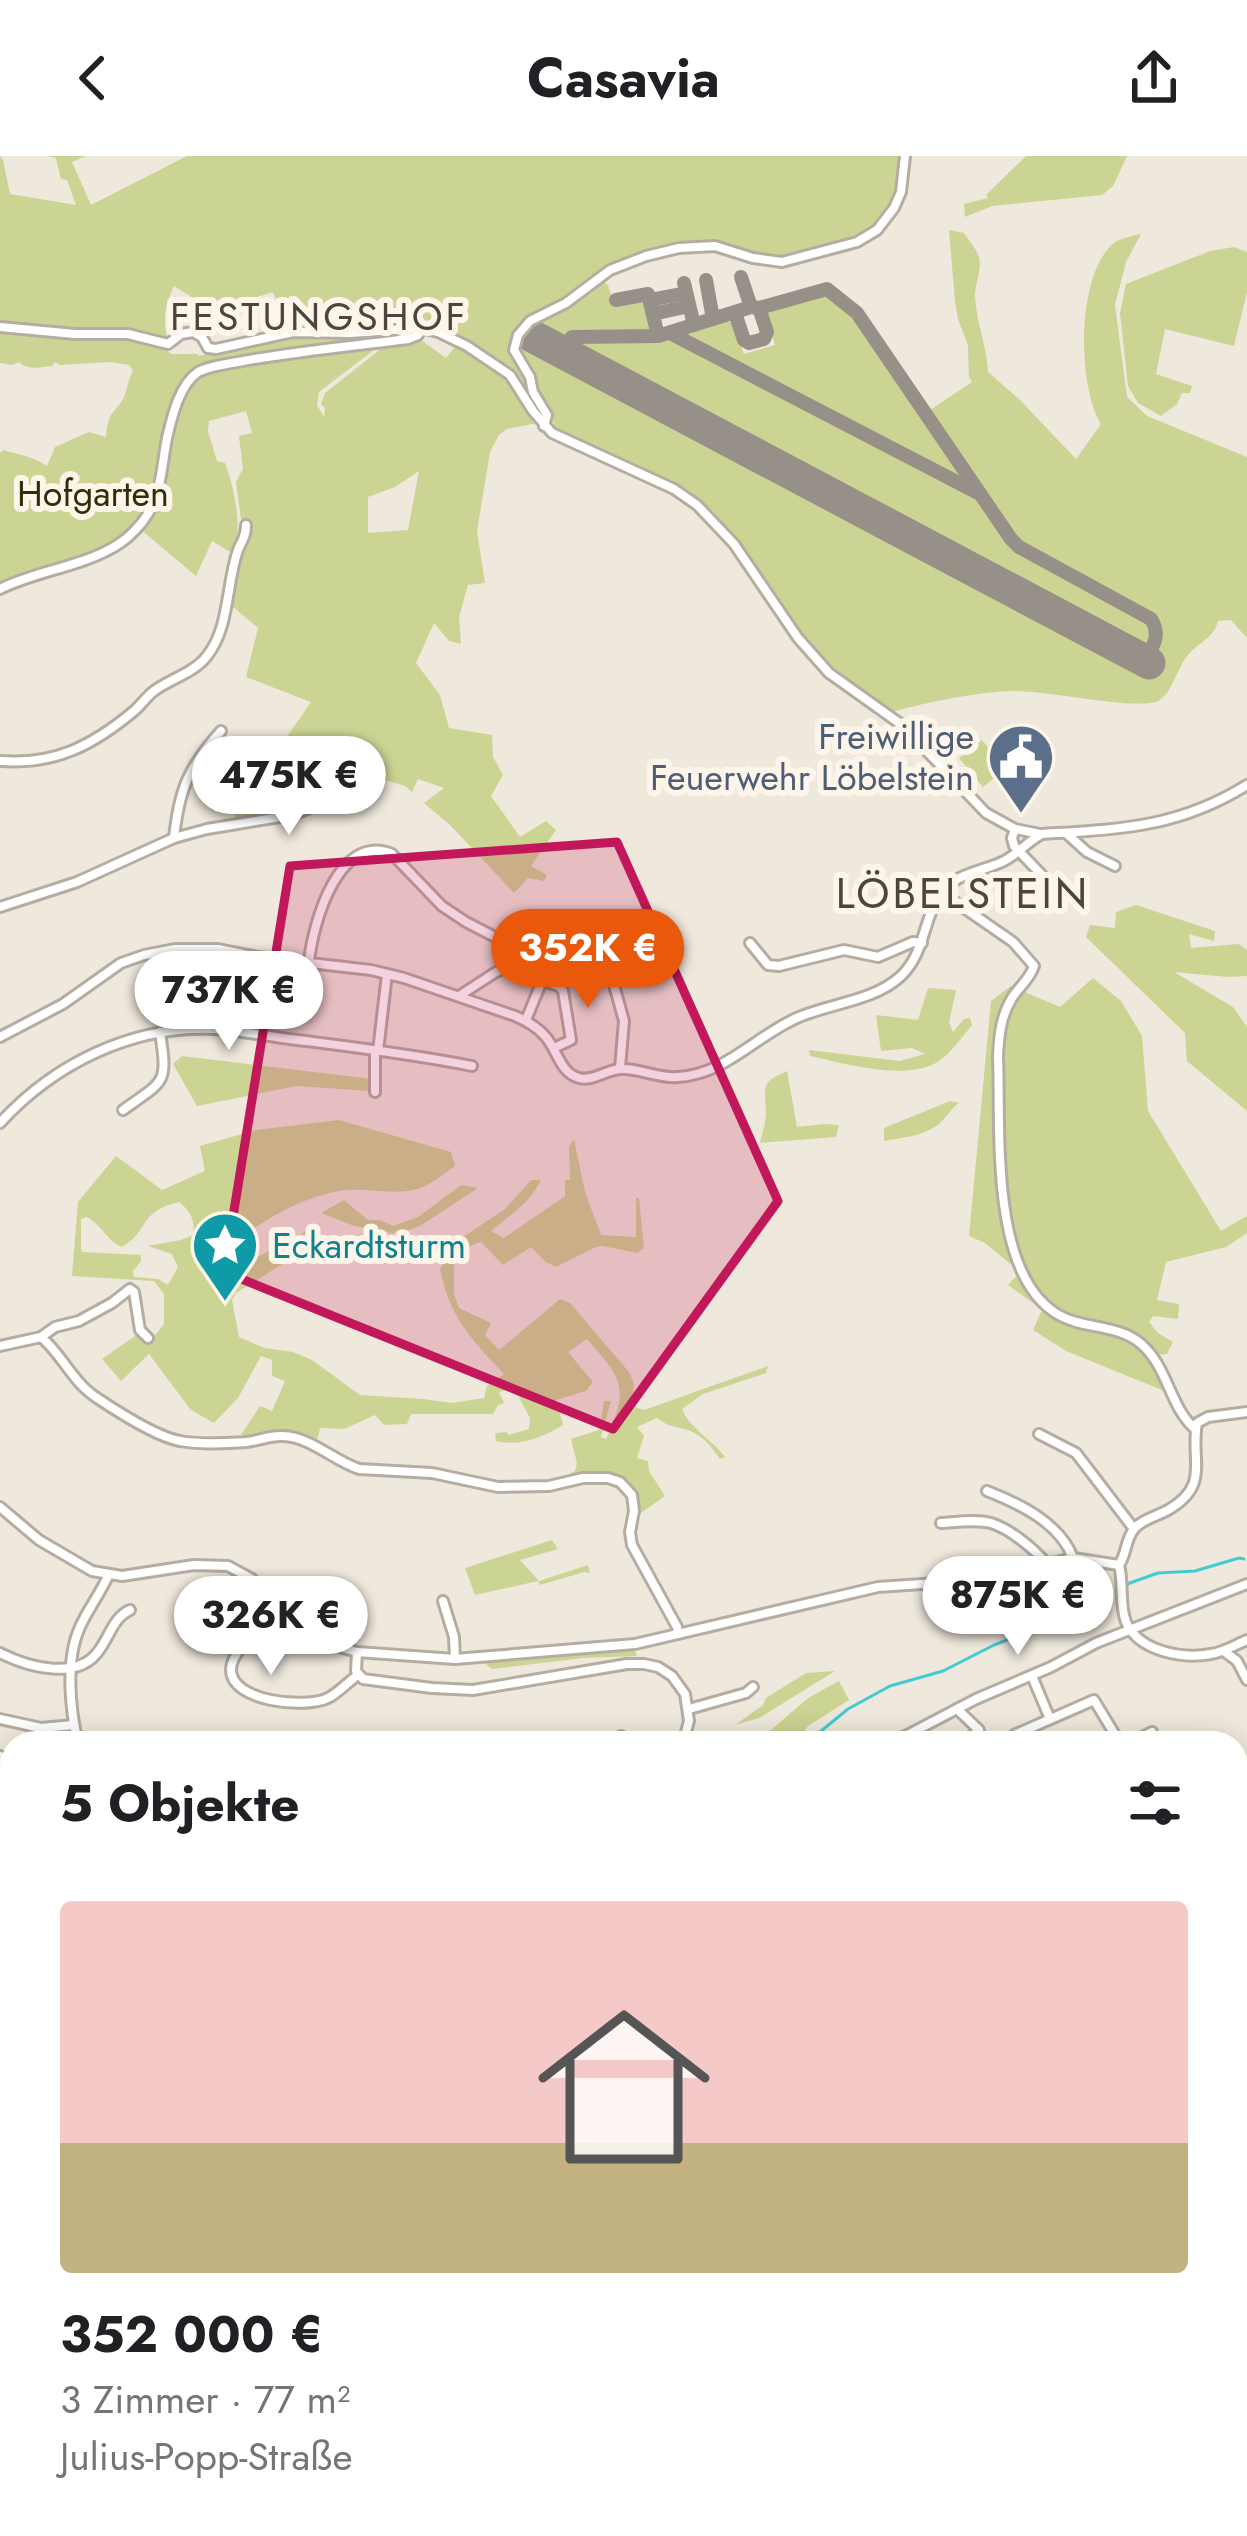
<!DOCTYPE html>
<html lang="de">
<head>
<meta charset="utf-8">
<style>
  :root { --surface:#fff; --page:#f2f2f2; --text:#202124; --muted:#757577; --line:#e0e0e0; --accent:#ea580c }
  body { margin:0; font-family:Jost,sans-serif; background:var(--page); color:var(--text); height:100vh; display:flex; flex-direction:column; font-size:45px; white-space:nowrap }
  * { box-sizing:border-box; margin:0 }
  p { font-size:39px; color:var(--muted) }
  .icon { flex:none; width:66px; height:66px; fill:none; stroke:currentColor; stroke-width:2; stroke-linecap:round; stroke-linejoin:round }
  .map { position:relative; flex:1; overflow:hidden }
  .sheet { position:absolute; left:0px; top:1575px; width:1248px; height:807px; display:flex; flex-direction:column; background:var(--surface); border-radius:36px 36px 0 0; box-shadow:0 6px 30px #0003 }
  .sheet>* { flex:none }
  .price { position:absolute; translate:-50% -102px; padding:0 27px; border-radius:42px; background:#fff; color:#222; font-size:39px; line-height:78px; filter:drop-shadow(0 3px 6px #0008) }
  .price::after { content:''; position:absolute; left:50%; top:72px; width:36px; height:27px; margin-left:-18px; background:inherit; clip-path:polygon(0 0,100% 0,50% 100%) }
  .price.selected { background:var(--accent); color:#fff }
  ul { padding:0; list-style:none }
  li { display:grid; align-content:center; gap:24px; height:636px; padding:0 60px }
  li+li { border-top:3px solid var(--line) }
  li span { display:grid; place-items:center; height:372px; border-radius:12px; color:#555 }
  li>.icon { margin-inline-start:auto }
  span .icon { width:216px; height:216px; fill:#fffc; stroke-width:1 }
  li b { font-size:51px }
  h2 { display:flex; justify-content:space-between; align-items:center; height:144px; padding:0 60px; font-size:51px }
  header { display:flex; justify-content:space-between; align-items:center; height:156px; padding:0 60px; background:var(--surface); font-size:54px; font-weight:700 }
  .map>svg:first-child { display:block }
</style>
</head>
<body>
<header><svg class="icon" aria-label="back" viewBox="0 0 24 24"><path d="M15 5l-7 7 7 7"/></svg>Casavia<svg class="icon" aria-label="share" viewBox="0 0 24 24"><path d="M12 15V3M7 8l5-5 5 5M5 13v7h14v-7"/></svg></header>
<div class="map">
<svg width="1247" height="2380" viewBox="0 0 1247 2380">
  <rect width="100%" height="100%" fill="#efe8dc"/>
  <g fill="#ccd493" fill-rule="evenodd">
    <path d="M0,0L3,4L10,38L76,49L67,24L61,23L56,2L48,0H86L72,6L91,49L187,0H903L900,36L882,68L864,82L782,105L728,92H664L607,113L558,147L531,161L518,173L512,184V199L525,217L542,256L543,259L540,260L514,223L438,174L277,178L279,150L273,136L213,154L174,130C165,150 162,163 168,184L127,176H78L0,168Z"/>
    <polygon points="1026,0 1127,0 1113,30 1102,39 992,50 965,61 964,48 988,42 986,39"/>
    <path d="M949,74L964,77C969,85 976,92 979,101C982,114 975,127 975,140C976,166 987,190 988,216L1019,243L1076,303L1101,268C1077,229 1076,118 1114,87C1121,82 1132,80 1141,78L1126,106L1115,149L1127,241L1147,260L1247,301V482L1231,464L1218,465C1214,482 1199,486 1188,499C1177,511 1173,537 1158,545C1135,555 1044,533 1010,535C971,537 929,546 891,556L823,505L800,476L748,400L704,350L683,334L566,280L554,269L552,259L537,238L532,215L521,199L520,188L533,167L575,145L603,125L608,129L614,148L641,142L647,146L652,171L661,184L727,164L734,169L744,198L775,189L766,160L770,154L822,137C867,152 896,221 924,258L972,226L969,221L968,189L958,163L955,145Z"/>
    <polygon points="1234,91 1247,96 1247,136 1234,190 1165,173 1156,218 1192,230 1190,237 1182,237 1177,248 1161,260 1138,247 1128,230 1120,157 1126,128 1210,95"/>
    <path d="M0,174C37,176 149,172 171,198H197L199,200L280,181L307,179V183L387,184L319,236L317,249L324,261L325,252L321,248L325,237L387,188L417,181L446,202L458,187L510,223L538,267L507,273L499,279L490,296L477,375L485,427L468,429L459,461L461,488L449,485L434,467L416,507L440,539L449,572L492,579L493,601L503,619L491,640L520,681L546,665L556,674L531,710L547,719L544,725L528,722L514,737L450,669L424,647L444,632L418,623L412,636L405,630L373,620L290,657L236,667L232,633L237,612L270,619L293,616L284,585L311,546L246,521L258,472L227,446L240,393L245,389L249,376L246,369L242,370L236,326L243,313L239,280L252,277L246,255L209,265L208,275L217,305L225,307C236,337 241,369 235,399L212,385L196,420L140,373L119,393L85,412L42,421L0,440V297L3,294C20,299 29,299 47,310L55,291L89,276L106,281C109,254 110,263 123,243C127,236 128,223 133,215L129,209L110,206L60,209L55,206L52,210C42,211 28,215 19,206L12,209L0,207ZM419,315L408,374L368,377V341L395,331Z"/>
    <polygon points="982,584 1005,613 983,631 959,602"/>
    <polygon points="1136,749 1215,775 1214,785 1189,778 1191,792 1239,788 1247,794 1247,820 1228,821 1174,816 1233,851 1247,871 1247,955 1187,905 1185,877 1086,781 1090,769 1115,772 1116,756"/>
    <polygon points="1093,822 1121,845 1142,880 1148,955 1221,1075 1247,1060 1247,1077 1226,1091 1166,1106 1157,1144 1179,1148 1178,1163 1153,1160 1149,1166 1158,1177 1173,1186 1167,1198 1157,1199 1135,1180 1080,1165 1060,1156 1043,1154 1008,1129 1020,1116 985,1087 969,1080 991,845 1011,830 1060,851"/>
    <path d="M928,832L956,834L949,866L953,876L964,863L970,862L972,869C961,882 948,902 932,909C896,923 847,908 810,900L809,894L900,905L925,898L912,892L881,895L876,859L918,864Z"/>
    <polygon points="182,900 372,923 373,932 370,935 297,930 197,950 173,908"/>
    <path d="M787,915L797,971L824,968L839,969L836,981L760,987C762,977 766,966 766,956C765,930 760,927 787,915Z"/>
    <path d="M950,945L959,947C953,951 949,957 944,963C929,980 905,981 884,985V972Z"/>
    <path d="M339,964L451,996L455,1010C445,1017 434,1026 423,1031C397,1042 366,1030 339,1035C307,1041 280,1055 253,1073L257,1087L243,1094L250,1105L314,1071L321,1084L236,1137L232,1144L239,1181L264,1192L293,1196L312,1204L360,1239L423,1243L452,1247L484,1242L487,1230L504,1218C471,1183 450,1162 440,1113L463,1081L505,1053L531,1024H541C529,1048 510,1059 491,1075L504,1082L565,1040V1024H570L569,991L574,983L585,1036L601,1079L636,1081V1042H639L644,1092L637,1097L603,1090L596,1091L556,1111L546,1106L531,1091L503,1109L481,1086L472,1089L454,1109V1138L459,1152L491,1167L485,1179L499,1194L560,1143L570,1147L629,1216L634,1228L632,1250L644,1254L768,1210L766,1217L703,1238L682,1253C690,1273 712,1283 725,1301L720,1303C711,1291 703,1279 688,1274C674,1270 668,1271 657,1262L637,1271L644,1280L637,1302L648,1305L649,1315L665,1340L638,1359C637,1307 589,1325 553,1327L575,1315L577,1307L571,1283L599,1274L604,1245H611L601,1281L606,1283C630,1231 622,1223 587,1183L568,1196L593,1226L586,1235L556,1244L563,1269C543,1281 520,1291 496,1285L495,1277L507,1276L508,1279L529,1273L530,1262L514,1232L499,1236L504,1247L498,1249L493,1258H411L407,1268L384,1269L375,1259L344,1273L320,1272L318,1282L311,1287L300,1282L248,1285L241,1279L260,1250L272,1255L285,1225L272,1220V1204L261,1200L238,1242L214,1267L191,1254L149,1198L121,1225L102,1203L138,1178L151,1184L164,1168V1138L154,1125L72,1120L78,1046L116,1000L162,1034L205,1015L200,990L256,974ZM179,1046C191,1056 195,1063 193,1079L181,1084L148,1090L172,1098L178,1111L168,1129L158,1123L134,1121L133,1115L141,1105V1099L83,1096L81,1093V1063L87,1061C103,1070 107,1085 122,1091C151,1074 137,1056 179,1046Z"/>
    <polygon points="461,1029 478,1032 420,1070 398,1078 354,1070 321,1057 344,1044 368,1064 380,1064 393,1070 418,1061"/>
    <polygon points="1041,1156 1074,1169 1119,1178 1133,1186 1157,1212 1167,1236 1066,1195 1033,1174"/>
    <polygon points="552,1384 558,1393 520,1404 539,1425 588,1409 590,1417 584,1416 540,1429 538,1425 475,1439 465,1412"/>
    <polygon points="634,1493 637,1500 583,1502 492,1513 481,1504"/>
    <polygon points="835,1515 759,1562 735,1569 763,1549 766,1542 806,1517"/>
    <polygon points="839,1525 849,1544 808,1570 796,1587 756,1587 808,1542"/>
    <polygon points="1236,1772 1247,1774 1247,1905 1236,1904"/>
    <polygon points="1247,2304 1247,2380 802,2380 803,2370 1236,2370 1236,2311"/>
    <polygon points="415,2370 585,2370 593,2380 417,2380"/>
    <polygon points="669,2370 773,2370 771,2380 670,2380"/>
  </g>
  <g fill="none" stroke-linecap="round" stroke-linejoin="round">
    <g stroke="#44cad3" stroke-width="3">
      <polyline points="1127,1428 1158,1417 1195,1415 1239,1402 1244,1403"/>
      <polyline points="810,1584 848,1553 890,1530 943,1515 994,1489 1087,1453 1083,1446 1088,1439 1104,1436"/>
      <polyline points="0,1846 12,1843"/>
    </g>
    <g stroke="#969088" stroke-width="14">
      <polyline points="741,121 751,151"/>
      <polyline points="706,124 713,163"/>
      <polyline points="684,127 694,169"/>
      <polyline points="616,144 648,138 658,180"/>
      <polyline points="650,144 686,137"/>
      <polyline points="735,157 744,184 749,187 764,183 767,176 759,152"/>
      <polyline points="653,158 689,150"/>
      <polyline points="670,177 980,338"/>
      <path d="M572,201L566,188L572,181L658,180L751,151L759,152L827,133L857,157L1011,383L1019,391L1151,463C1161,479 1154,491 1143,504"/>
    </g>
    <polyline stroke="#969088" stroke-width="33" points="532,180 1149,507"/>
    <g stroke="#b5ada2" stroke-width="14">
      <g id="minor">
        <polyline points="0,171 75,178 128,178 168,188 181,178 193,176 202,181 208,192 216,193 293,176 350,177 421,172 438,176 467,190 510,219 533,255 552,277 674,333 697,349 734,388 798,482 829,517 902,569 986,657 1015,673 1040,678"/>
        <polyline points="544,270 547,259 533,236 530,221 514,194 518,179 530,165 566,147 610,114 646,100 679,92 715,90 753,102 782,106 857,86 877,74 894,52 901,36 905,0"/>
        <path d="M0,433C39,413 96,409 128,381C163,350 159,324 167,282C172,261 179,229 198,216C211,209 229,208 243,205C298,195 353,190 408,183L418,179L421,172"/>
        <path d="M0,605C55,609 92,590 134,555C141,549 146,541 154,535C170,523 194,517 207,500C230,471 226,428 238,394C242,384 246,381 246,369"/>
        <polyline points="1015,673 1012,682 1014,690 1041,718 1059,747"/>
        <polyline points="1066,677 1087,696 1115,710"/>
        <path d="M174,682C179,634 188,612 221,575"/>
        <path d="M941,736L1013,786L1034,810C1030,823 1019,831 1012,842C1001,860 999,879 998,900C1001,970 989,1112 1054,1156C1080,1174 1116,1167 1140,1187C1168,1210 1169,1250 1195,1273"/>
        <polyline points="0,751 77,726 174,682 207,673 292,659 373,627"/>
        <polyline points="750,787 768,809 779,810 844,794 878,801 913,786 922,787"/>
        <polyline points="604,793 624,865 620,912"/>
        <path d="M309,805C313,768 338,676 392,698L442,750L466,766L530,799L537,808L542,825L526,864"/>
        <polyline points="542,825 559,830 563,835 571,884 554,892"/>
        <polyline points="459,840 496,816 520,805"/>
        <path d="M0,881L63,848L121,807L144,799L175,793H218L258,801L371,814L404,822L515,860C527,865 537,871 545,880C557,893 560,917 579,922C594,926 608,912 623,913C642,913 659,923 678,921C727,918 756,879 799,861C832,847 874,845 901,820C925,797 923,764 940,738C953,718 984,715 1004,705C1018,698 1028,685 1042,678C1120,673 1178,672 1247,629"/>
        <polyline points="375,894 375,936"/>
        <polyline points="378,895 387,818"/>
        <path d="M123,954C165,924 168,929 160,876"/>
        <path d="M0,967C54,908 132,869 214,873C245,875 276,882 306,885C361,892 417,899 472,910"/>
        <path d="M41,1181C62,1198 72,1226 97,1242C118,1256 157,1281 180,1285C200,1289 225,1287 246,1286C258,1285 270,1279 283,1280C311,1281 334,1305 359,1313L432,1317L498,1331L549,1330L583,1322H608L620,1326L632,1339L634,1355L630,1376L632,1389L677,1471L678,1478"/>
        <polyline points="0,1190 41,1181 55,1171 79,1165 112,1147 130,1133 134,1136 140,1174 148,1182"/>
        <polyline points="1039,1278 1076,1297 1134,1373"/>
        <path d="M987,1335C1020,1348 1060,1367 1073,1402"/>
        <polyline points="0,1351 39,1384 92,1415 122,1420 194,1409 228,1410 252,1423 289,1468 319,1485 357,1496 455,1503 635,1488 878,1431 981,1424 1073,1402 1119,1409"/>
        <path d="M941,1367C957,1366 976,1363 991,1367C1010,1373 1033,1392 1046,1407"/>
        <path d="M1119,1409C1127,1398 1125,1384 1134,1373C1141,1364 1157,1360 1168,1354C1211,1329 1190,1305 1197,1267L1208,1261L1247,1256"/>
        <path d="M1119,1409C1124,1428 1119,1448 1126,1466C1139,1496 1183,1503 1211,1498C1224,1496 1235,1489 1247,1484"/>
        <polyline points="443,1445 454,1481 455,1503"/>
        <path d="M275,1453C264,1466 231,1496 231,1513C230,1546 306,1553 328,1542C338,1537 348,1526 358,1519"/>
        <polyline points="357,1496 356,1515 363,1523 432,1532 473,1534 627,1508 644,1508 658,1511 672,1520 685,1538 689,1565 683,1587"/>
        <polyline points="1225,1496 1237,1505 1247,1524"/>
        <path d="M0,1497C28,1511 79,1526 100,1493C110,1479 114,1461 130,1454"/>
        <polyline points="1032,1520 1050,1563"/>
        <polyline points="689,1553 746,1537 753,1531"/>
        <polyline points="957,1553 979,1574 963,1587"/>
        <polyline points="0,1563 41,1572 74,1569"/>
        <polyline points="1014,1579 1094,1544 1120,1587"/>
        <path d="M78,1587C70,1553 65,1504 80,1471C88,1453 100,1438 108,1420"/>
        <polyline points="611,1587 621,1580"/>
        <polyline points="892,1587 976,1543 1051,1511 1096,1487 1247,1428"/>
        <polyline points="1130,1587 1152,1576"/>
        <polyline points="0,1600 12,1645"/>
        <polyline points="0,1669 12,1665"/>
        <polyline points="1247,1675 1247,1680"/>
        <polyline points="0,1728 12,1720"/>
        <polyline points="0,1823 12,1820"/>
        <polyline points="0,1902 12,1900"/>
        <polyline points="0,2026 12,2031"/>
        <polyline points="0,2117 12,2116"/>
        <polyline points="0,2205 12,2203"/>
        <polyline points="0,2271 6,2277"/>
        <polyline points="0,2311 12,2317"/>
      </g>
    </g>
    <use href="#minor" stroke="#fff" stroke-width="8"/>
  </g>
  <path fill="#c2185b" fill-opacity="0.2" stroke="#c2185b" stroke-width="9" stroke-linejoin="round" d="M617,686L778,1045L613,1273L224,1116L290,710Z"/>
  <defs>
    <g id="civic-pin" transform="scale(3.45)"><path d="M0 17L-7.5 6A9.5 9.5 0 1 1 7.5 6Z" fill="#5c6f8a" stroke="#fdf5e9"/><path d="M-.6-6.5H3V-4.5H.6V-3L4-1V1h2V6H-6V1h2V-1L-.6-3ZM-1.2 2.5V6h2.4V2.5Z" fill="#fff"/></g>
    <g id="sight-pin" transform="scale(3.45)"><path d="M0 17L-7.5 6A9.5 9.5 0 1 1 7.5 6Z" fill="#0f9aa8" stroke="#fdf5e9"/><path d="M0-6L1.8-2.2L6-1.7L2.9 1.2L3.7 5.4L0 3.3L-3.7 5.4L-2.9 1.2L-6-1.7L-1.8-2.2Z" fill="#fff"/></g>
  </defs>
  <g fill-rule="evenodd">
    <use href="#civic-pin" x="1021" y="601"/>
    <use href="#sight-pin" x="225" y="1089"/>
  </g>
  <g text-anchor="middle" stroke-width="12" stroke-linejoin="round" paint-order="stroke">
    <g font-size="36" fill="#2c2f08" stroke="#fdf5e9">
      <text x="93" y="350">Hofgarten</text>
    </g>
    <g font-size="36" fill="#4e5e75" stroke="#fdf5e9" text-anchor="end">
      <text x="974" y="593">Freiwillige<tspan x="974" dy="41">Feuerwehr Löbelstein</tspan></text>
    </g>
    <g font-size="36" fill="#0d838f" stroke="#fdf5e9" text-anchor="start">
      <text x="272" y="1102">Eckardtsturm</text>
    </g>
    <g font-size="39" letter-spacing="3" fill="#4b453b" stroke="#fdf5e9">
      <text x="319" y="174">FESTUNGSHOF</text>
    </g>
    <g font-size="42" letter-spacing="3" fill="#4b453b" stroke="#fdf5e9">
      <text x="963" y="752">LÖBELSTEIN</text>
    </g>
  </g>
</svg>
<b class="price" style="left:289px;top:682px">475K €</b>
<b class="price selected" style="left:588px;top:855px">352K €</b>
<b class="price" style="left:229px;top:897px">737K €</b>
<b class="price" style="left:1018px;top:1502px">875K €</b>
<b class="price" style="left:271px;top:1522px">326K €</b>
<section class="sheet">
<h2>5 Objekte<svg class="icon" aria-label="filters" viewBox="0 0 24 24"><path d="M4 7h16M4 17h16"/><circle cx="9" cy="7" r="2"/><circle cx="15" cy="17" r="2"/></svg></h2>
<ul>
<li><span style="background:linear-gradient(#f6c9c9 65%,#c2b280 0)"><svg class="icon" aria-label="home" viewBox="0 0 24 24"><path d="M3 11l9-7 9 7M6 9v11h12V9"/></svg></span><div><b>352 000 €</b><p>3 Zimmer · 77 m²</p><p>Julius-Popp-Straße</p></div></li>
</ul>
</section>
</div>
</body>
</html>
